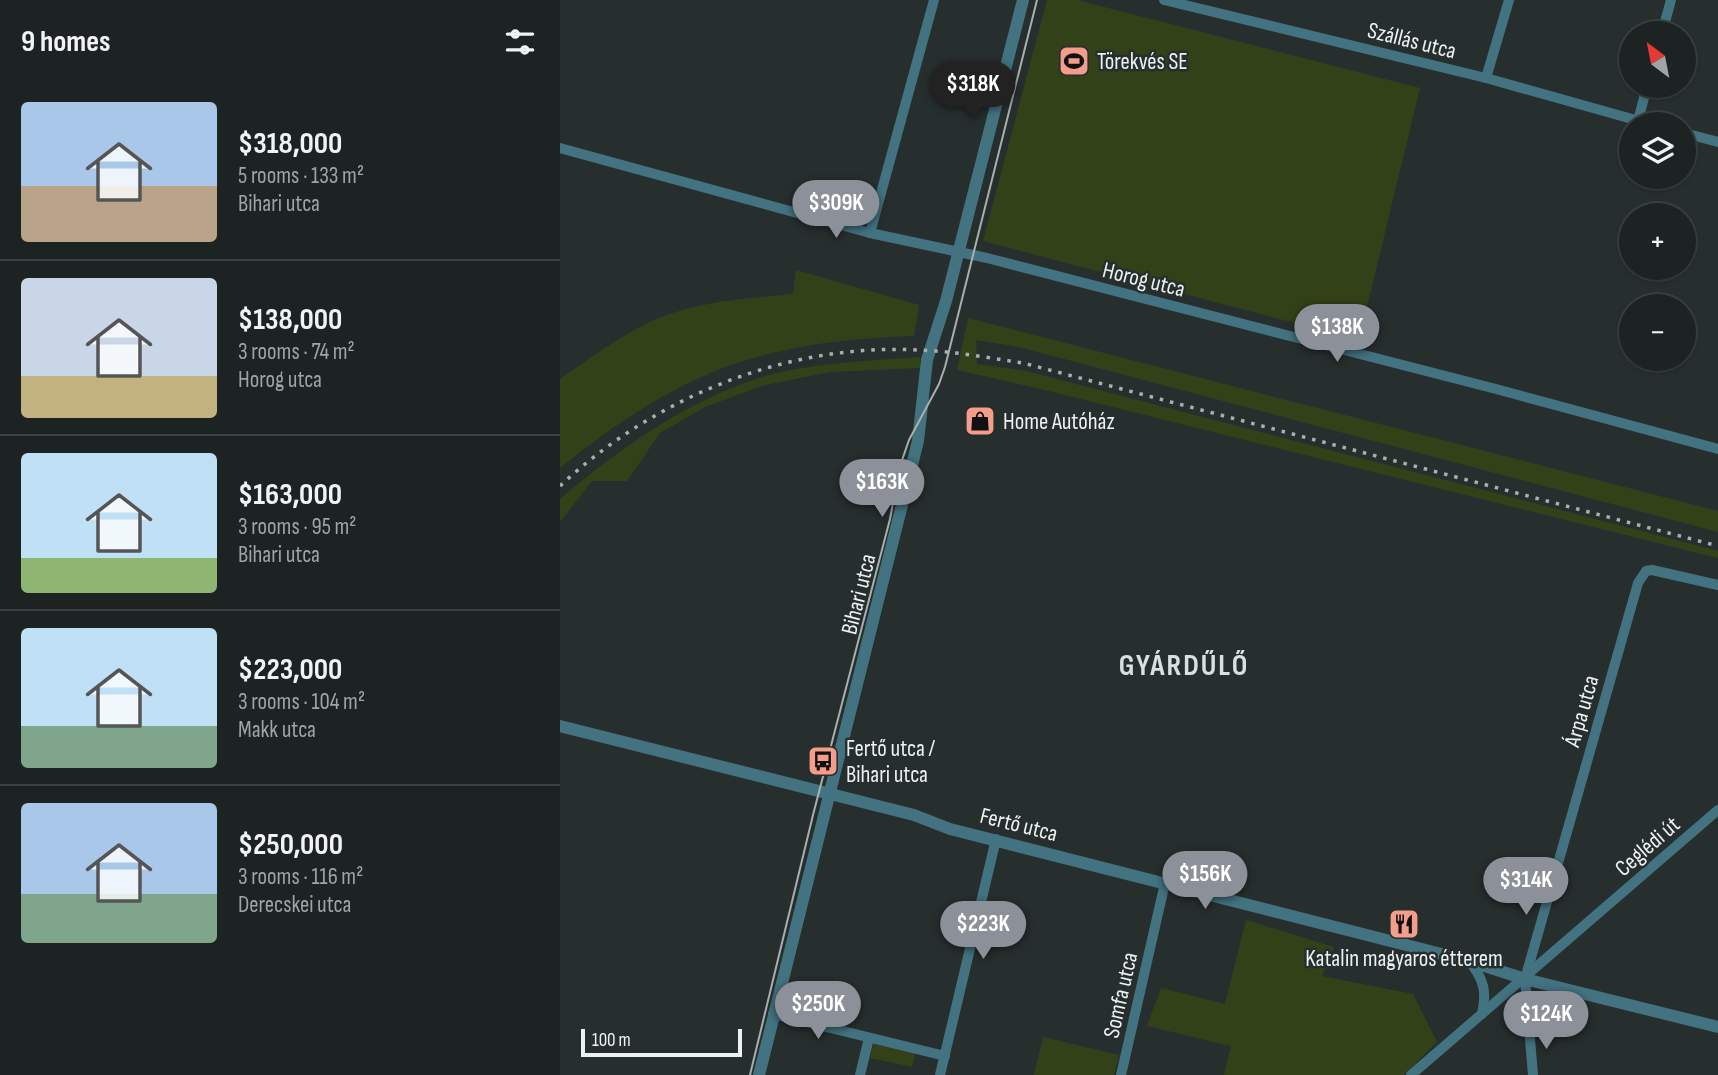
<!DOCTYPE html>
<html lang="en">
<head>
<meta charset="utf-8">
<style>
  :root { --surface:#1d2322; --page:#2a2f2f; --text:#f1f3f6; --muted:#a0a4a5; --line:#3b4040; --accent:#8c9099 }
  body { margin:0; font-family:"Sofia Sans Condensed",sans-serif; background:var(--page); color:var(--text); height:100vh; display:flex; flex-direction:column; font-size:26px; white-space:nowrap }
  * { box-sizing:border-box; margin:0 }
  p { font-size:23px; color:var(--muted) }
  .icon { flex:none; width:38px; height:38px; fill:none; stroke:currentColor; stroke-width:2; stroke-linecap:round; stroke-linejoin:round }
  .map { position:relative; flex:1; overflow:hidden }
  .panel { display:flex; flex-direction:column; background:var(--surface); width:560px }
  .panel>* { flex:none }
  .needle { width:46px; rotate:328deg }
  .buttons { position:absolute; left:1059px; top:21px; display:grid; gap:14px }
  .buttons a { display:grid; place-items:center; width:77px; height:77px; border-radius:50%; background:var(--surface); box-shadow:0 2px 5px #0004,0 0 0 2px var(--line); font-size:35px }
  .scale { position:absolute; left:21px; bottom:18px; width:161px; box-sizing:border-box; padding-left:7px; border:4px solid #ecf2f1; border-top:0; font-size:19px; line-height:24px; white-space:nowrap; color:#ecf2f1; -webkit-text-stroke:5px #272f2e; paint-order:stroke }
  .price { position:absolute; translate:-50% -60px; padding:0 16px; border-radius:24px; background:var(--accent); color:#fff; font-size:23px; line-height:46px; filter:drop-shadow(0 2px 4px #0008) }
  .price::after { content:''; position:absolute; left:50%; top:42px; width:21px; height:16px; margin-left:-10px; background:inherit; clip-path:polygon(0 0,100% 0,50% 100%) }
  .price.on { background:#222; color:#fff }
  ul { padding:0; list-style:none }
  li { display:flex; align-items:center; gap:21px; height:175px; padding:0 21px }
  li+li { border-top:2px solid var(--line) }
  li span { display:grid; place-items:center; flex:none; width:196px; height:140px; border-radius:7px; color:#555 }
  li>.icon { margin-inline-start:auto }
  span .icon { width:84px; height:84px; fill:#fffc; stroke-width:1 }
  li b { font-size:30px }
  h2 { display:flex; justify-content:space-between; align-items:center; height:84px; padding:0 21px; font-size:30px }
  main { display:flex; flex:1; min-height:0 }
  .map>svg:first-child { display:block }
</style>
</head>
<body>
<main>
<section class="panel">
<h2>9 homes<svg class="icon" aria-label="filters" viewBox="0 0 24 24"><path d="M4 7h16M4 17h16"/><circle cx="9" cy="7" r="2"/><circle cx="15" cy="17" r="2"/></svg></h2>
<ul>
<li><span style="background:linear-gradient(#a9c7e8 60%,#b9a48a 0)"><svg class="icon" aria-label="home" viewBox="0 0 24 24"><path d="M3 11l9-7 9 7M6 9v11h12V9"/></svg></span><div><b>$318,000</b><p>5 rooms · 133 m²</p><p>Bihari utca</p></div></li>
<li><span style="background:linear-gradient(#c9d6e8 70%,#c2b280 0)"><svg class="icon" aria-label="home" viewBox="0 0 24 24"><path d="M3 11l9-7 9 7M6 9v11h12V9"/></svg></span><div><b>$138,000</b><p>3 rooms · 74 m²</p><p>Horog utca</p></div></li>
<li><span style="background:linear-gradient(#bfe0f5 75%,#8fb573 0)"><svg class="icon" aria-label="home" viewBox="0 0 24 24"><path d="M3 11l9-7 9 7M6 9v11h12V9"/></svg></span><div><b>$163,000</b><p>3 rooms · 95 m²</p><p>Bihari utca</p></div></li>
<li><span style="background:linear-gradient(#bfe0f5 70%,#7fa58c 0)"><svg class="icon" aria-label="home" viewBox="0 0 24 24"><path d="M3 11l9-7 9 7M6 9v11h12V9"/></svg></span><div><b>$223,000</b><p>3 rooms · 104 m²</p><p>Makk utca</p></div></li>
<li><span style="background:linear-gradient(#a9c7e8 65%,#7fa58c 0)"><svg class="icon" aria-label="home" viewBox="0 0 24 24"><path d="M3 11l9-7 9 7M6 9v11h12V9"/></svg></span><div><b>$250,000</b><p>3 rooms · 116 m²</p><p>Derecskei utca</p></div></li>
</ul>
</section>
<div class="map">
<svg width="1158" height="1075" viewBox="0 0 1158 1075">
  <rect width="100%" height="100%" fill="#272f2e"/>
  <g fill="#334119">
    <polygon points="487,0 517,0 860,88 799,340 423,241"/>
    <path d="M236,270L359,305L354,336C299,338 243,343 190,359C120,379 56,423 0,468V379C35,355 75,324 116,312C154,300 194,298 233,294Z"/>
    <polygon points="408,318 1158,511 1158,532 459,347 416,340 417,364 466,371 1158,551 1158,558 485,390 397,370"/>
    <path d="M360,357V368L270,372L201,386L145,407L100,433L67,481H32L0,522V499C59,449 122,404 196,379C244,363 309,361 360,357Z"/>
    <polygon points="686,920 774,947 762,976 853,994 877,1042 844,1075 664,1075 671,1046 587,1026 601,988 665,1004"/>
    <polygon points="483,1037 559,1055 554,1075 474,1075"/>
    <polygon points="314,1042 356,1051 352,1067 310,1058"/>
  </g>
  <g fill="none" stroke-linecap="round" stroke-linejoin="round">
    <g stroke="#437381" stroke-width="10">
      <polyline points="604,0 926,78 1090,124"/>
      <polyline points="1102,33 1111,0"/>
      <polyline points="926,78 949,0"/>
      <polyline points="1078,121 1087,86"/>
      <polyline points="1124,133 1158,142"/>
      <polyline points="0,148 310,233 427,258 936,389 1158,449"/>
      <polyline points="310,233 374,0"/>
      <path d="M909,961C924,979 927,992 922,1014"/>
      <polyline points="213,1014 385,1056"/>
      <polyline points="300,1075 309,1038"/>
      <polyline points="380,1075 436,839"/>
      <polyline points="561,1075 605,883"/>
      <polyline points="851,1075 1158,810"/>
      <polyline points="973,1075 965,979 1078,583 1086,571 1092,570 1158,585"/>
    </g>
    <g stroke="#437381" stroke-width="12">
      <polyline points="0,726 354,815 390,829 909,961 965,979 1158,1027"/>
      <polyline points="199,1075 358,441 367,360 386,301 463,0"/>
    </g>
    <polyline stroke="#a9afae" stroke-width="2" points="190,1075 253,815 330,519 340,466 349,440 379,384 385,367 477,0"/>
    <path stroke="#a9afae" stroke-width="3.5" stroke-dasharray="3.5 7" stroke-linecap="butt" d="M0,486C95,397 227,343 358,350C393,351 429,358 463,363L1158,546"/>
  </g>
  <defs>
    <g id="stadium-square" transform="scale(1.575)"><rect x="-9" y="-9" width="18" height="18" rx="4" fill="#f49d8b" stroke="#272f2e"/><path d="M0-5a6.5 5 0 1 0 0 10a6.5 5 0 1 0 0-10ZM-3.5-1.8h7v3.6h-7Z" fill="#111"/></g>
    <g id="shop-square" transform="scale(1.575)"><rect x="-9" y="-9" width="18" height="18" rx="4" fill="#f49d8b" stroke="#272f2e"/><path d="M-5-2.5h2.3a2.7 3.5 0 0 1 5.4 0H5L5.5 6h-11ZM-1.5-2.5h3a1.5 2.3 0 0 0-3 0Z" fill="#111"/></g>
    <g id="bus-square" transform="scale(1.575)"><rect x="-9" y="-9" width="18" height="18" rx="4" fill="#f49d8b" stroke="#272f2e"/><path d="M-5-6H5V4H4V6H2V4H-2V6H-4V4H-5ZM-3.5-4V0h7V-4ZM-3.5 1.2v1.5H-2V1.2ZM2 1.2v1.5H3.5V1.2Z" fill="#111"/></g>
    <g id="restaurant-square" transform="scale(1.575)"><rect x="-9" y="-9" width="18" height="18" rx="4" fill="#f49d8b" stroke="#272f2e"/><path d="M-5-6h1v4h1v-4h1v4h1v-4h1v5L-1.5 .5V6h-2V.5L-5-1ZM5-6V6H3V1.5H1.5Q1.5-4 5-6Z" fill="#111"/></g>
  </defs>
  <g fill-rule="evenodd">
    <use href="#stadium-square" x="514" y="61"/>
    <use href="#shop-square" x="420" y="421"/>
    <use href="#bus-square" x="263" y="761"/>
    <use href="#restaurant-square" x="844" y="924"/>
  </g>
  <g text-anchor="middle" stroke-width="5" stroke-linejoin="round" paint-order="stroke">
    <g font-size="23" fill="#ecf2f1" stroke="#272f2e">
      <text transform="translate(852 40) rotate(14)" y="8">Szállás utca</text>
      <text transform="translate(584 279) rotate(14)" y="8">Horog utca</text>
      <text transform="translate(298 594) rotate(-76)" y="8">Bihari utca</text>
      <text transform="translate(1021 711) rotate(-74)" y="8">Árpa utca</text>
      <text transform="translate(459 824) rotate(14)" y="8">Fertő utca</text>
      <text transform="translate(1087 846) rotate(-41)" y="8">Ceglédi út</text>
      <text transform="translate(560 995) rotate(-77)" y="8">Somfa utca</text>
    </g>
    <g font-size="23" fill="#ecf2f1" stroke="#272f2e" text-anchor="start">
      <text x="537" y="69">Törekvés SE</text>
      <text x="443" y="429">Home Autóház</text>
      <text x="286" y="756">Fertő utca /<tspan x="286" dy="26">Bihari utca</tspan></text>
      <text x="844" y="966" text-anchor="middle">Katalin magyaros étterem</text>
    </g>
    <g font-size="30" font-weight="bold" letter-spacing="2" fill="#d7e1e0" stroke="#272f2e">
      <text x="624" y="675">GYÁRDŰLŐ</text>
    </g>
  </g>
</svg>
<div class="buttons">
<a><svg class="needle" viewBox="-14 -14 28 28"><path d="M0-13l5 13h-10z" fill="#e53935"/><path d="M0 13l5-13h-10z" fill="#a0a4a5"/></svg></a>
<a><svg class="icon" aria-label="layers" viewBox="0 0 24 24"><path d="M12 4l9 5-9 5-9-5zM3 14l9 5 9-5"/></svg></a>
<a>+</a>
<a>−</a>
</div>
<div class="scale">100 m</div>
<b class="price on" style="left:413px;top:121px">$318K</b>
<b class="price" style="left:276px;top:240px">$309K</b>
<b class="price" style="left:777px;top:364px">$138K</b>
<b class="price" style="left:322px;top:519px">$163K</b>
<b class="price" style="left:645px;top:911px">$156K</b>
<b class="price" style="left:966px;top:917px">$314K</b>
<b class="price" style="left:423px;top:961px">$223K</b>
<b class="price" style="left:258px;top:1041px">$250K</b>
<b class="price" style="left:986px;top:1051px">$124K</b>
</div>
</main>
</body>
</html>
